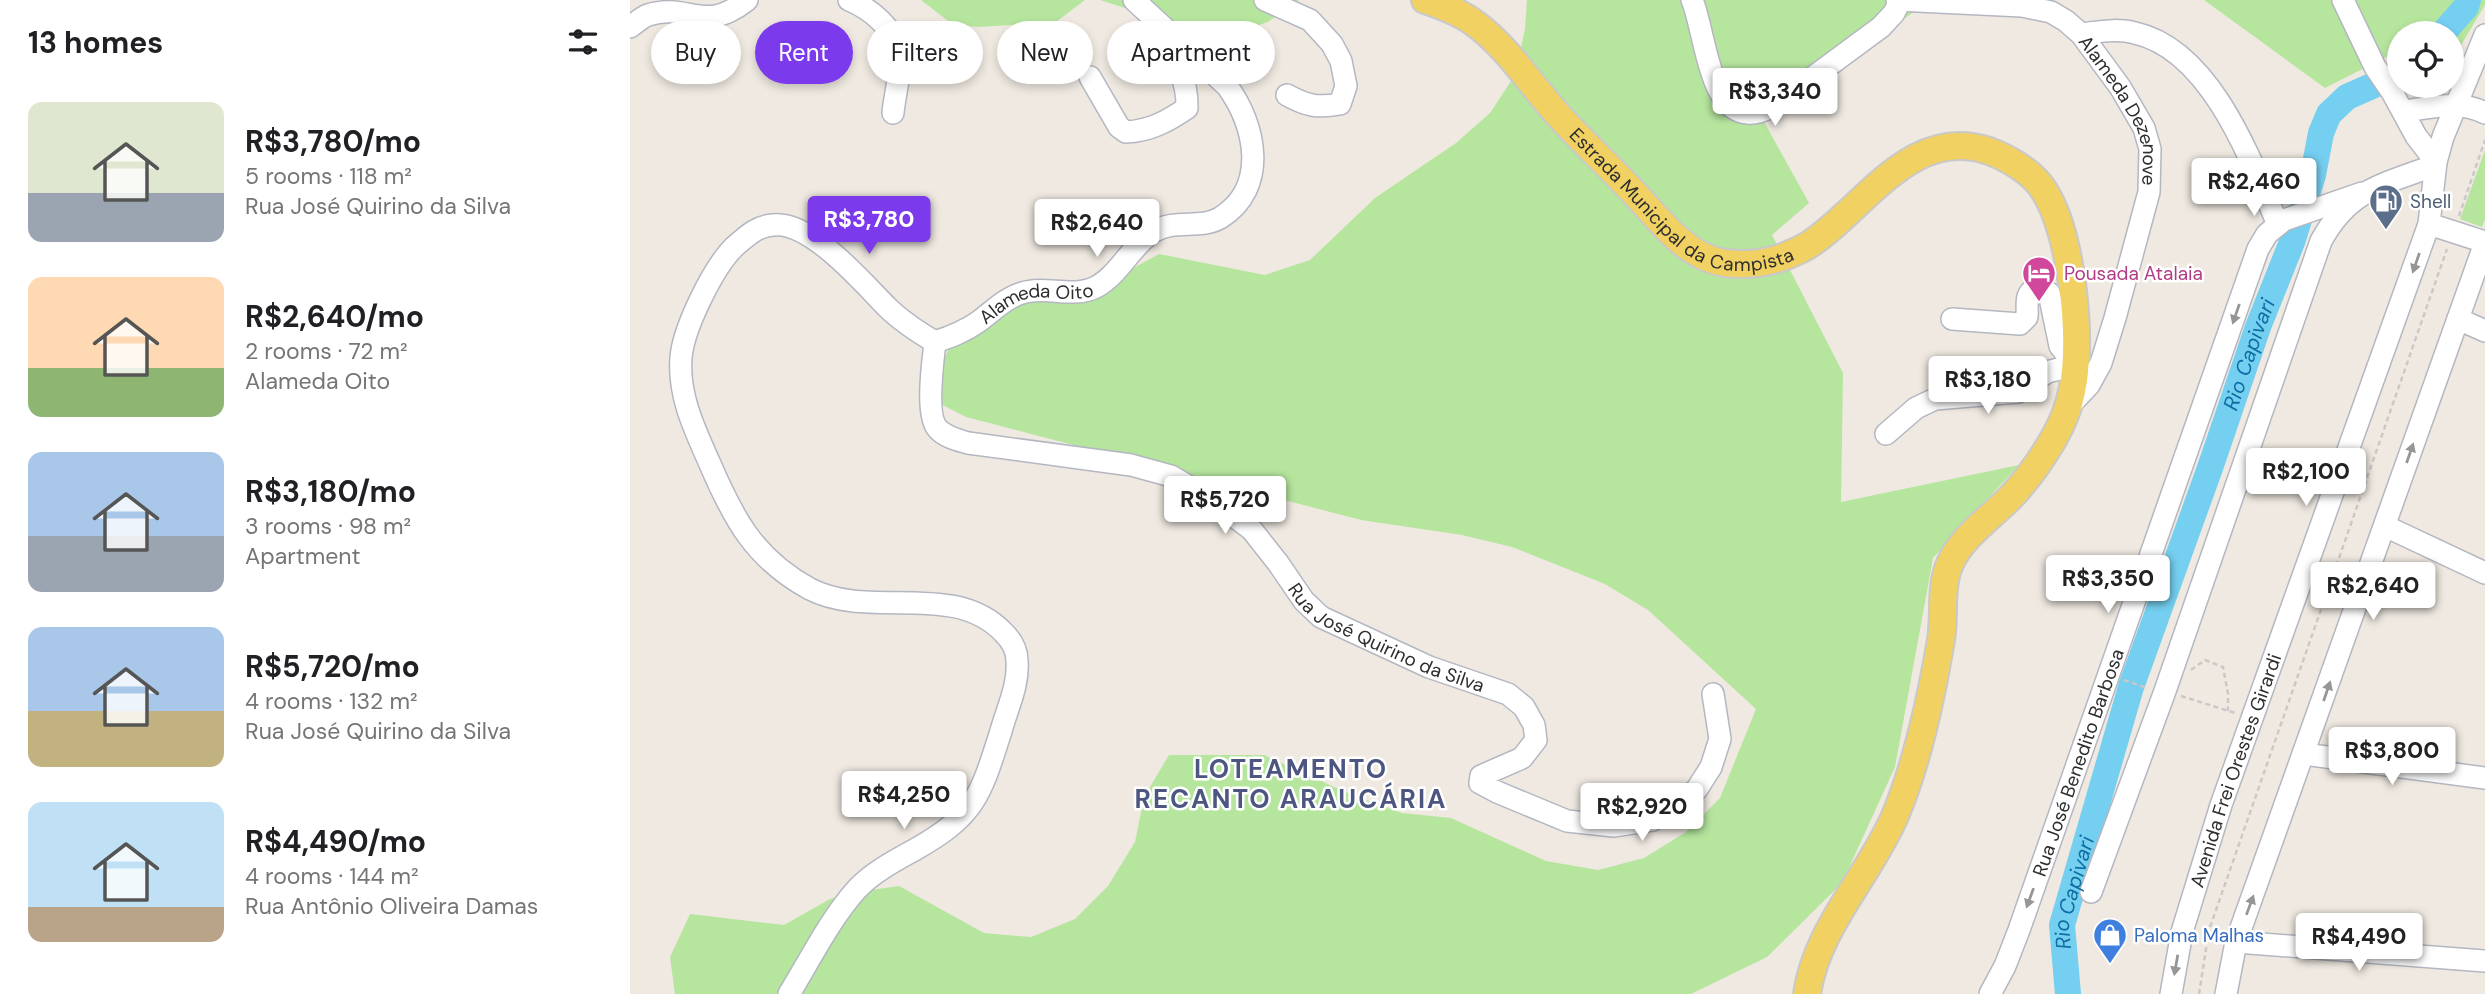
<!DOCTYPE html>
<html lang="en">
<head>
<meta charset="utf-8">
<style>
  :root { --surface:#fff; --page:#f2f2f2; --text:#202124; --muted:#757577; --accent:#7c3aed }
  body { margin:0; font-family:"DM Sans",sans-serif; background:var(--page); color:var(--text); height:100vh; display:flex; flex-direction:column; font-size:26px; white-space:nowrap }
  * { box-sizing:border-box; margin:0 }
  p { font-size:23px; color:var(--muted) }
  .icon { flex:none; width:38px; height:38px; fill:none; stroke:currentColor; stroke-width:2; stroke-linecap:round; stroke-linejoin:round }
  .map { position:relative; flex:1; overflow:hidden }
  .side { display:flex; flex-direction:column; background:var(--surface); width:630px }
  .side>* { flex:none }
  .top-card { position:absolute; left:21px; top:21px; width:665px; height:63px; display:flex; gap:14px }
  .controls { position:absolute; left:1757px; top:21px; display:grid; gap:14px }
  .controls a { display:grid; place-items:center; width:77px; height:77px; border-radius:50%; background:var(--surface); box-shadow:0 4px 10px #0003; font-size:35px }
  .price { position:absolute; translate:-50% -60px; padding:0 16px; border-radius:7px; background:#fff; color:#222; font-size:23px; line-height:46px; filter:drop-shadow(0 2px 4px #0008) }
  .price::after { content:''; position:absolute; left:50%; top:42px; width:21px; height:16px; margin-left:-10px; background:inherit; clip-path:polygon(0 0,100% 0,50% 100%) }
  .price.current { background:var(--accent); color:#fff }
  ul { padding:0; list-style:none }
  li { display:flex; align-items:center; gap:21px; height:175px; padding:0 28px }
  li span { display:grid; place-items:center; flex:none; width:196px; height:140px; border-radius:14px; color:#555 }
  li>.icon { margin-inline-start:auto }
  span .icon { width:84px; height:84px; fill:#fffc; stroke-width:1 }
  li b { font-size:30px }
  h2 { display:flex; justify-content:space-between; align-items:center; height:84px; padding:0 28px; font-size:30px }
  .pill { padding:0 24px; border-radius:32px; background:var(--surface); box-shadow:0 4px 10px #0003; font-size:24px; line-height:63px }
  .pill.current { background:var(--accent); color:#fff }
  main { display:flex; flex:1; min-height:0 }
  .map>svg:first-child { display:block }
</style>
</head>
<body>
<main>
<section class="side">
<h2>13 homes<svg class="icon" aria-label="filters" viewBox="0 0 24 24"><path d="M4 7h16M4 17h16"/><circle cx="9" cy="7" r="2"/><circle cx="15" cy="17" r="2"/></svg></h2>
<ul>
<li><span style="background:linear-gradient(#dfe7d0 65%,#9aa5b1 0)"><svg class="icon" aria-label="home" viewBox="0 0 24 24"><path d="M3 11l9-7 9 7M6 9v11h12V9"/></svg></span><div><b>R$3,780/mo</b><p>5 rooms · 118 m²</p><p>Rua José Quirino da Silva</p></div></li>
<li><span style="background:linear-gradient(#ffd9b3 65%,#8fb573 0)"><svg class="icon" aria-label="home" viewBox="0 0 24 24"><path d="M3 11l9-7 9 7M6 9v11h12V9"/></svg></span><div><b>R$2,640/mo</b><p>2 rooms · 72 m²</p><p>Alameda Oito</p></div></li>
<li><span style="background:linear-gradient(#a9c7e8 60%,#9aa5b1 0)"><svg class="icon" aria-label="home" viewBox="0 0 24 24"><path d="M3 11l9-7 9 7M6 9v11h12V9"/></svg></span><div><b>R$3,180/mo</b><p>3 rooms · 98 m²</p><p>Apartment</p></div></li>
<li><span style="background:linear-gradient(#a9c7e8 60%,#c2b280 0)"><svg class="icon" aria-label="home" viewBox="0 0 24 24"><path d="M3 11l9-7 9 7M6 9v11h12V9"/></svg></span><div><b>R$5,720/mo</b><p>4 rooms · 132 m²</p><p>Rua José Quirino da Silva</p></div></li>
<li><span style="background:linear-gradient(#bfe0f5 75%,#b9a48a 0)"><svg class="icon" aria-label="home" viewBox="0 0 24 24"><path d="M3 11l9-7 9 7M6 9v11h12V9"/></svg></span><div><b>R$4,490/mo</b><p>4 rooms · 144 m²</p><p>Rua Antônio Oliveira Damas</p></div></li>
</ul>
</section>
<div class="map">
<svg width="1855" height="994" viewBox="0 0 1855 994">
  <rect width="100%" height="100%" fill="#efe9e1"/>
  <g fill="#b6e59e">
    <polygon points="291,0 455,0 426,22 348,27 322,24"/>
    <polygon points="470,0 669,0 638,22 589,38"/>
    <polygon points="897,0 1274,0 1285,11 1133,120 1179,203 1142,235 1213,373 1211,502 1389,465 1303,558 1265,767 1212,883 1137,957 1061,994 45,994 40,957 60,914 154,925 200,899 221,893 269,886 354,933 401,937 445,919 478,886 505,842 514,797 539,755 634,755 722,795 772,813 821,818 916,861 968,870 1014,858 1056,832 1090,798 1126,709 1018,610 975,584 882,547 832,535 731,520 336,417 307,402 311,368 318,350 335,341 372,308 496,272 529,254 635,275 680,260 745,198 826,143 860,113 885,75 895,29"/>
    <polygon points="1574,0 1855,0 1855,5 1822,60 1822,33 1769,33 1769,54 1766,52 1695,88"/>
    <polygon points="1855,150 1855,219 1852,227 1830,219"/>
  </g>
  <g fill="none" stroke-linecap="round" stroke-linejoin="round">
    <g stroke="#75cff0" stroke-width="26">
      <polyline points="1813,33 1836,7 1838,0"/>
      <path id="s1" d="M1438,994L1432,925L1501,687L1580,468L1628,327L1662,242L1683,175L1691,133L1699,114L1717,97L1769,74"/>
    </g>
    <g stroke="#b4b7c1" stroke-width="24">
      <g id="minor">
        <path d="M219,0C241,9 265,29 270,54C272,66 264,99 263,113"/>
        <path d="M635,0L680,20L702,44L711,61L716,86L710,104C687,108 677,106 657,95"/>
        <path d="M1062,0C1075,30 1078,111 1118,113C1128,114 1136,109 1144,106L1251,27L1264,13L1270,1"/>
        <path id="s2" d="M1267,0L1392,6L1421,12L1436,21L1451,34L1490,87L1514,128L1520,149L1519,192L1485,318L1471,363L1459,385L1439,406"/>
        <polyline points="1713,0 1745,67 1762,92 1786,136 1806,162"/>
        <path d="M0,27C6,23 12,17 18,15C59,2 73,35 117,0"/>
        <path d="M1451,34C1469,32 1487,28 1505,33C1581,50 1621,160 1648,225"/>
        <path d="M460,77L489,127L496,132C520,131 538,121 557,108C558,79 544,56 529,33"/>
        <path d="M1774,111C1801,108 1829,99 1855,113"/>
        <polyline points="1799,224 1855,242"/>
        <polyline points="1828,319 1855,331"/>
        <path id="s3" d="M305,342C303,361 295,416 308,429C315,437 328,440 338,443L501,465L541,476L585,502L622,530L648,563L674,601L691,617L799,667L878,694L894,707L904,725L906,740L892,758L851,776L850,783L867,792L937,821L984,826L1023,820L1049,805L1067,789L1081,767L1090,739L1083,694"/>
        <path id="s4" d="M305,342C320,337 334,332 348,322C362,312 375,298 392,293C416,285 442,299 466,287C489,275 501,246 523,232C546,218 569,230 590,218C639,188 626,125 597,86L504,0"/>
        <path d="M1256,434L1286,408L1305,399L1388,392L1417,372L1445,365L1430,346L1419,293L1405,288C1394,295 1398,305 1397,317L1390,324L1322,319"/>
        <polyline points="1755,526 1855,573"/>
        <polyline points="1674,754 1855,778"/>
        <path d="M1461,892L1535,691L1691,241C1719,189 1753,185 1805,165"/>
        <polyline points="1606,942 1855,961"/>
        <path d="M159,994C180,960 200,919 227,889C243,872 266,860 286,849C346,815 351,794 371,731C377,709 389,685 387,661C387,650 382,641 374,633C324,580 240,620 180,589C125,559 104,520 80,464C65,430 48,396 51,358C53,329 83,268 104,247C116,237 126,226 143,225C180,220 233,283 257,307C271,321 288,332 305,342"/>
        <path id="s5" d="M1360,994L1375,966L1389,930L1628,249L1637,234L1654,220L1732,193"/>
        <path id="s6" d="M1541,994L1552,932L1591,805L1799,224L1806,162L1813,137L1855,35"/>
        <polyline points="1596,994 1606,942 1855,243"/>
      </g>
    </g>
    <g stroke="#c9c9c9" stroke-width="30">
      <g id="major">
        <path id="s7" d="M795,0C813,6 832,13 847,25C880,50 903,88 931,118C955,144 982,169 1006,195C1027,217 1046,243 1073,256C1087,263 1099,264 1114,264C1136,264 1157,257 1177,246C1233,211 1280,124 1359,151C1378,158 1402,172 1413,189C1442,232 1453,341 1442,391C1439,407 1432,424 1424,438C1412,459 1397,480 1380,498C1360,518 1330,538 1319,566C1310,588 1315,616 1311,640C1301,699 1288,761 1265,816C1239,876 1186,929 1177,994"/>
      </g>
    </g>
    <g stroke="#c9c9c9" stroke-width="2.5" stroke-dasharray="5 3.5" stroke-linecap="butt">
      <polyline points="1829,216 1855,140"/>
      <polyline points="1561,670 1575,660 1593,667 1598,694 1598,711"/>
      <polyline points="1494,680 1517,688"/>
      <polyline points="1551,696 1605,713"/>
      <polyline points="1569,994 1579,930 1817,249"/>
    </g>
    <use href="#minor" stroke="#fff" stroke-width="21"/>
    <use href="#major" stroke="#f2d163" stroke-width="26"/>
  </g>
  <defs><path id="oneway-solid" d="M-6-.8H1V-3.2L6.5 0L1 3.2V.8H-6Z" transform="scale(1.75)"/></defs>
  <g fill="#969696">
    <use href="#oneway-solid" transform="translate(1786 263) rotate(109)"/>
    <use href="#oneway-solid" transform="translate(1606 314) rotate(109)"/>
    <use href="#oneway-solid" transform="translate(1780 453) rotate(-71)"/>
    <use href="#oneway-solid" transform="translate(1697 691) rotate(-71)"/>
    <use href="#oneway-solid" transform="translate(1400 898) rotate(110)"/>
    <use href="#oneway-solid" transform="translate(1620 905) rotate(-70)"/>
    <use href="#oneway-solid" transform="translate(1546 965) rotate(100)"/>
  </g>
  <defs>
    <g id="fuel-pin" transform="scale(1.75)"><path d="M0 17L-7.5 6A9.5 9.5 0 1 1 7.5 6Z" fill="#5c6f8a" stroke="#fff"/><path d="M-5.5-6h7V0h2V4h1.3V-2.5L3-4.5l.8-.8L6-3V5H2.5V1h-1V6h-7ZM-4.2-4.7v3.2H.2V-4.7Z" fill="#fff"/></g>
    <g id="hotel-pin" transform="scale(1.75)"><path d="M0 17L-7.5 6A9.5 9.5 0 1 1 7.5 6Z" fill="#d1479c" stroke="#fff"/><path d="M-6-4.5h1.5V1H6V5H4.5V3h-9V5H-6ZM-4 0a1.8 1.8 0 1 1 3.6 0ZM.5 0V-2.5h3Q6-2.5 6 0Z" fill="#fff"/></g>
    <g id="shop-pin" transform="scale(1.75)"><path d="M0 17L-7.5 6A9.5 9.5 0 1 1 7.5 6Z" fill="#3f7fe0" stroke="#fff"/><path d="M-5-2.5h2.3a2.7 3.5 0 0 1 5.4 0H5L5.5 6h-11ZM-1.5-2.5h3a1.5 2.3 0 0 0-3 0Z" fill="#fff"/></g>
  </defs>
  <g fill-rule="evenodd">
    <use href="#fuel-pin" x="1756" y="201"/>
    <use href="#hotel-pin" x="1409" y="273"/>
    <use href="#shop-pin" x="1480" y="935"/>
  </g>
  <g text-anchor="middle" stroke-width="5" stroke-linejoin="round" paint-order="stroke">
    <g font-size="19" fill="#2e2e2e" stroke="#fff">
      <text dy="7" stroke="none"><textPath href="#s2" startOffset="280">Alameda Dezenove</textPath></text>
      <text dy="7" stroke="none"><textPath href="#s7" startOffset="338">Estrada Municipal da Campista</textPath></text>
      <text dy="7" stroke="none"><textPath href="#s4" startOffset="112">Alameda Oito</textPath></text>
      <text dy="7" stroke="none"><textPath href="#s3" startOffset="604">Rua José Quirino da Silva</textPath></text>
      <text dy="7" stroke="none"><textPath href="#s5" startOffset="248">Rua José Benedito Barbosa</textPath></text>
      <text dy="7" stroke="none"><textPath href="#s6" startOffset="233">Avenida Frei Orestes Girardi</textPath></text>
    </g>
    <g font-size="19" fill="#4e5e75" stroke="#fff" text-anchor="start">
      <text x="1780" y="208">Shell</text>
    </g>
    <g font-size="19" fill="#b23c85" stroke="#fff" text-anchor="start">
      <text x="1434" y="280">Pousada Atalaia</text>
    </g>
    <g font-size="19" fill="#366cbe" stroke="#fff" text-anchor="start">
      <text x="1504" y="942">Paloma Malhas</text>
    </g>
    <g font-size="21" font-style="italic" fill="#0d6fa3" stroke="#fff">
      <text dy="7" stroke="none"><textPath href="#s1" startOffset="670">Rio Capivari</textPath></text>
      <text dy="7" stroke="none"><textPath href="#s1" startOffset="103">Rio Capivari</textPath></text>
    </g>
    <g font-size="26" font-weight="bold" letter-spacing="2" fill="#4d5680" stroke="#fff">
      <text x="661" y="778">LOTEAMENTO<tspan x="661" dy="30">RECANTO ARAUCÁRIA</tspan></text>
    </g>
  </g>
</svg>
<div class="controls">
<a><svg class="icon" aria-label="locate" viewBox="0 0 24 24"><circle cx="12" cy="12" r="6"/><path d="M12 2v4M12 18v4M2 12h4M18 12h4"/></svg></a>
</div>
<b class="price" style="left:1145px;top:128px">R$3,340</b>
<b class="price" style="left:1624px;top:218px">R$2,460</b>
<b class="price current" style="left:239px;top:256px">R$3,780</b>
<b class="price" style="left:467px;top:259px">R$2,640</b>
<b class="price" style="left:1358px;top:416px">R$3,180</b>
<b class="price" style="left:1676px;top:508px">R$2,100</b>
<b class="price" style="left:595px;top:536px">R$5,720</b>
<b class="price" style="left:1478px;top:615px">R$3,350</b>
<b class="price" style="left:1743px;top:622px">R$2,640</b>
<b class="price" style="left:1762px;top:787px">R$3,800</b>
<b class="price" style="left:274px;top:831px">R$4,250</b>
<b class="price" style="left:1012px;top:843px">R$2,920</b>
<b class="price" style="left:1729px;top:973px">R$4,490</b>
<div class="top-card">
<a class="pill">Buy</a>
<a class="pill current">Rent</a>
<a class="pill">Filters</a>
<a class="pill">New</a>
<a class="pill">Apartment</a>
</div>
</div>
</main>
</body>
</html>
